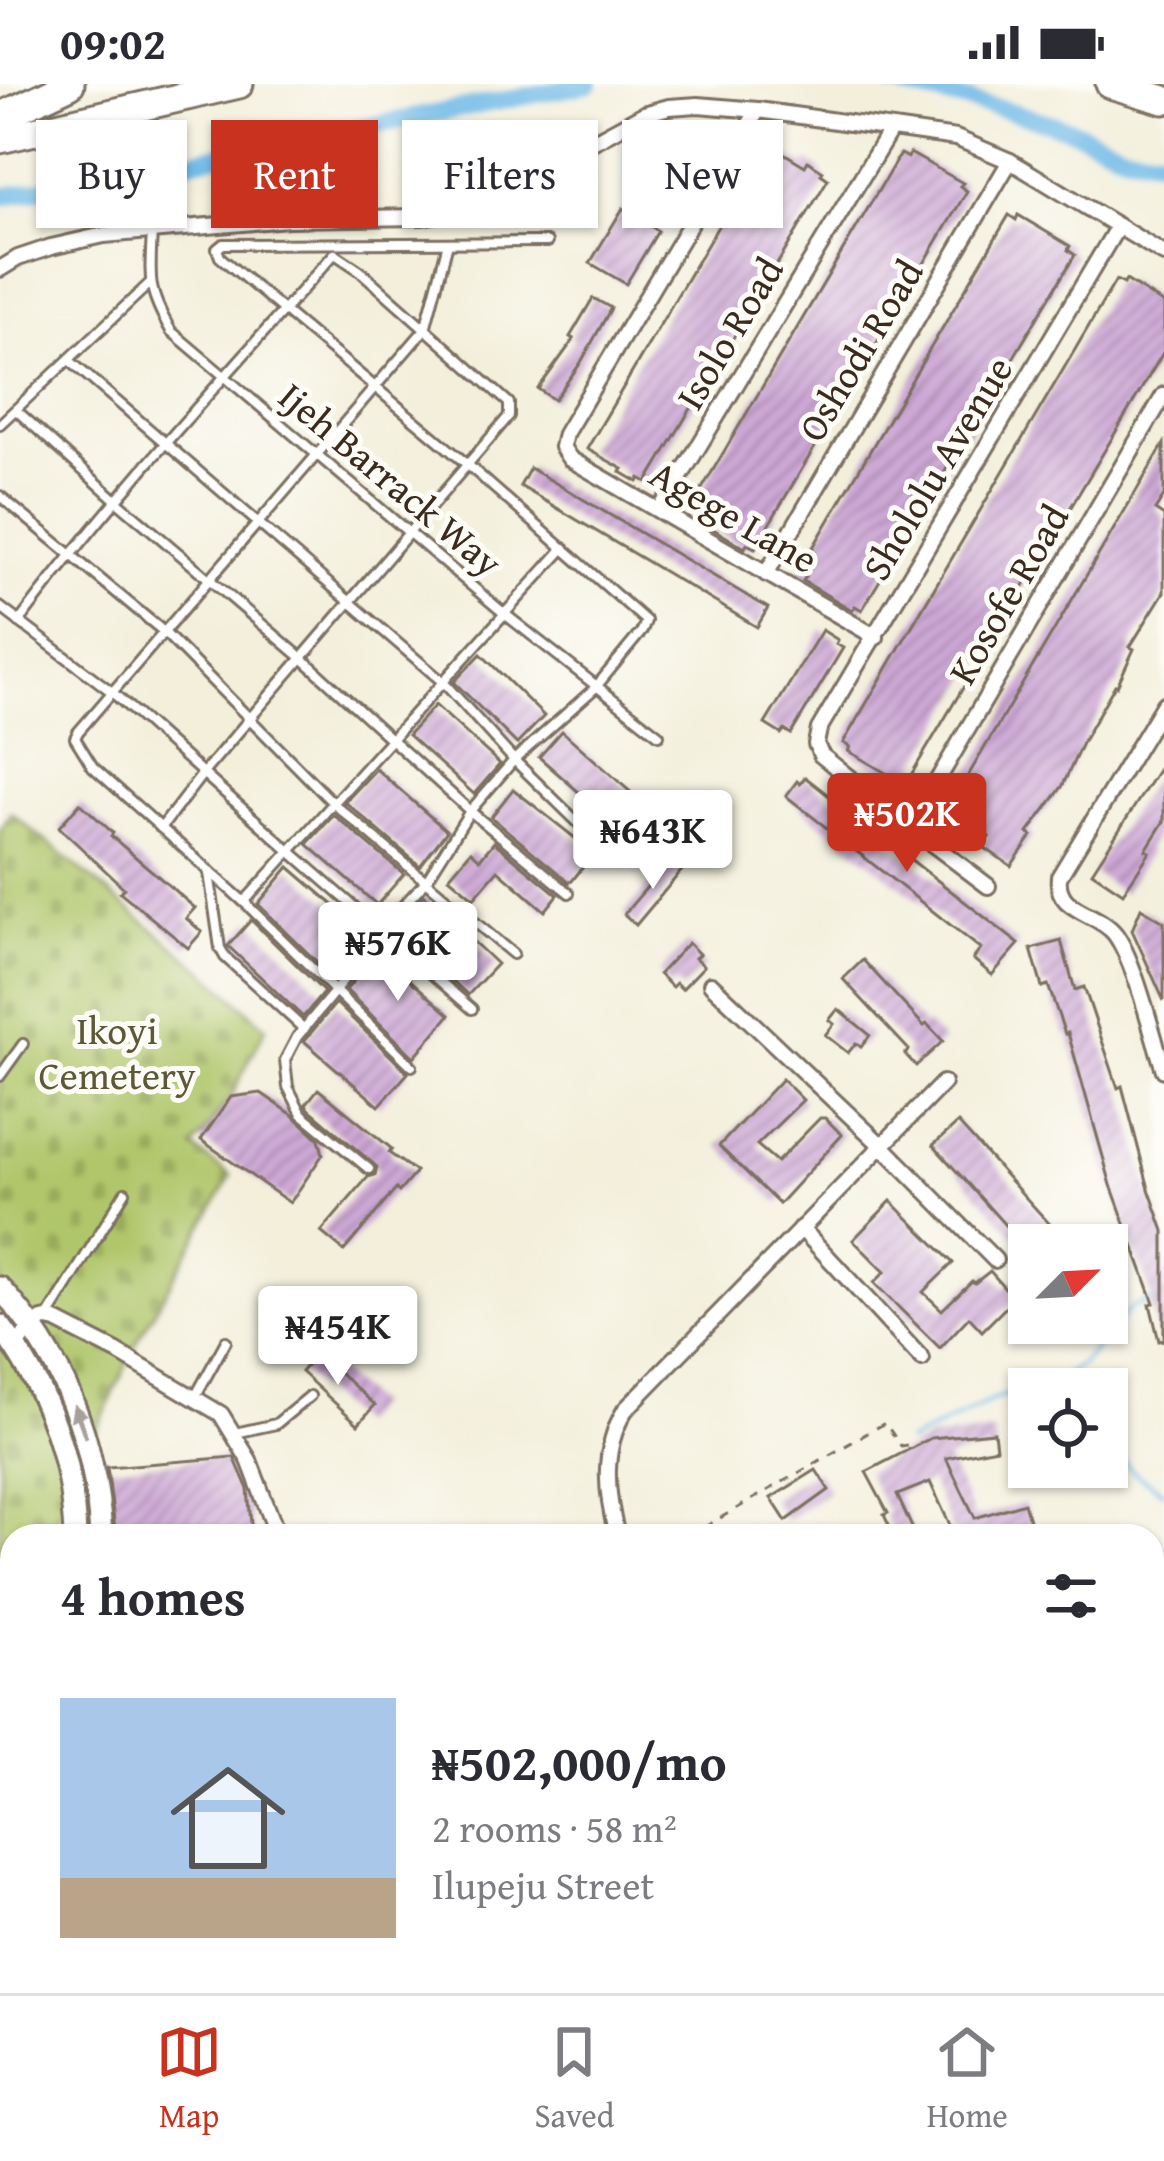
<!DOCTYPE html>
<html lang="en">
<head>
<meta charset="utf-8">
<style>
  :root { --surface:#fff; --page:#f2f2f3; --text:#2b2b33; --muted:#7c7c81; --line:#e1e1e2; --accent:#c8321e }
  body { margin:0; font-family:"Gentium Book Plus",serif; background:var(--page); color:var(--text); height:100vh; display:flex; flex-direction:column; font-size:45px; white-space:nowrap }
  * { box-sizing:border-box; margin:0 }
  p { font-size:39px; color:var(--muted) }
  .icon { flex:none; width:66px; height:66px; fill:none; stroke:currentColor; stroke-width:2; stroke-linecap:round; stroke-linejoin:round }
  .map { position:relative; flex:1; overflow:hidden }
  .sheet { position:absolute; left:0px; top:1440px; width:1164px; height:471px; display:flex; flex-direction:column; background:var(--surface); border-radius:36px 36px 0 0; box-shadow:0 3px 9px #0004 }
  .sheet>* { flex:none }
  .guide { position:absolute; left:36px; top:36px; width:1092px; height:108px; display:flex; gap:24px }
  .needle { width:78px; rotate:66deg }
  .tools { position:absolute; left:1008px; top:1140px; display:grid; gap:24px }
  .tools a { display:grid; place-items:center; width:120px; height:120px; border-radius:0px; background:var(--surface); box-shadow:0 3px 9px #0004; font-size:60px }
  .price { position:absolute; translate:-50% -102px; padding:0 27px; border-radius:12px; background:#fff; color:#222; font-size:39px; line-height:78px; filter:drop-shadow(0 3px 6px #0008) }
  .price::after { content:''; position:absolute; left:50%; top:72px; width:36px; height:27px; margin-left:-18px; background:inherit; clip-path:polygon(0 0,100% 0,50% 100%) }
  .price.selected { background:var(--accent); color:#fff }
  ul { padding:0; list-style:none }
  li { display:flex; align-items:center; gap:36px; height:300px; padding:0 60px }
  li+li { border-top:3px solid var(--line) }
  li span { display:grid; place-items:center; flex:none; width:336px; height:240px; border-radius:0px; color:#555 }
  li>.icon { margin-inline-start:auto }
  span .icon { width:144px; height:144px; fill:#fffc; stroke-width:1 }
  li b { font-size:51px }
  h2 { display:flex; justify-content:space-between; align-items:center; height:144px; padding:0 60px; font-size:51px }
  .tag { padding:0 42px; border-radius:0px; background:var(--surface); box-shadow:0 3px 9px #0004; font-size:42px; line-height:108px }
  .tag.selected { background:var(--accent); color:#fff }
  .status { display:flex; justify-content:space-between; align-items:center; height:84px; padding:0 60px; background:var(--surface); direction:ltr }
  .status svg { height:33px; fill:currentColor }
  .tab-bar { display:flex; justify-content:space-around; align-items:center; height:168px; border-top:3px solid var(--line); background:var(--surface); font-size:33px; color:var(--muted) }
  .tab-bar a { display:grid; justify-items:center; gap:6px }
  .tab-bar .selected { color:var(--accent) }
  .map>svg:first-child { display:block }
</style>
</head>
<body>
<div class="status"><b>09:02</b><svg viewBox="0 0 49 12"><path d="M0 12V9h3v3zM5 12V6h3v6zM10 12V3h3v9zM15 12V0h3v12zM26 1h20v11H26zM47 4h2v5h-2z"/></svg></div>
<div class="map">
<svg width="1164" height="1909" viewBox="0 0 1164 1909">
  <defs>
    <pattern id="cemetery-stones" width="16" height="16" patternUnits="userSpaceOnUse" patternTransform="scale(3)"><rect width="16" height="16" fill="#b0c66a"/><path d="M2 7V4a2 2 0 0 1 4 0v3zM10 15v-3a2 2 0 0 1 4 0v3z" fill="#98aa5b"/></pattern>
    <pattern id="building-hatch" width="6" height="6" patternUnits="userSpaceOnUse" patternTransform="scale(3)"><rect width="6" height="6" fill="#cda8d6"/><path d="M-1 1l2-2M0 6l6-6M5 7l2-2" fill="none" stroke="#a889ad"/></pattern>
  </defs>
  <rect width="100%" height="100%" fill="#fdfcf7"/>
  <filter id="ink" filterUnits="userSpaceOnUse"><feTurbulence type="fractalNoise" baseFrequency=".00833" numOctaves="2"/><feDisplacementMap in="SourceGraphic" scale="24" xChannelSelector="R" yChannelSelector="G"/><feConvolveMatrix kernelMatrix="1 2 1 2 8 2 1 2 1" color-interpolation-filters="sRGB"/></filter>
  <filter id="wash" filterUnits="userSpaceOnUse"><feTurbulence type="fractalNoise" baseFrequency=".004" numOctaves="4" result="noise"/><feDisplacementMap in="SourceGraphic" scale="48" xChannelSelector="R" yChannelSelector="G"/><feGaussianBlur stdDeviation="2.7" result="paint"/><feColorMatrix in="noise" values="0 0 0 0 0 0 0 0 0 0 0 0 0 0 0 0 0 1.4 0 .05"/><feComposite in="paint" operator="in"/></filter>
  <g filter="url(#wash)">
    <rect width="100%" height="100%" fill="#f3efdb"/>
    <g fill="url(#cemetery-stones)" stroke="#767844" stroke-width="3">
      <polygon points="11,729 207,889 266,943 231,1013 193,1064 231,1092 138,1256 55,1437 39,1435 21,1452 12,1452 12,1461 0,1472 0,746"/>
      <polygon points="1152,1567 1164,1574 1164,1909 330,1908 337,1899 1152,1899"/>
    </g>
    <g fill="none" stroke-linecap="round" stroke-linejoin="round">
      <g stroke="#6eb9e7" stroke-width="4.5">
        <polyline points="909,1358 997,1314 1058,1296 1082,1280 1130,1224 1164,1211"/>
        <polyline points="1107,1364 1139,1392 1164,1408"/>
      </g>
      <g stroke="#6eb9e7" stroke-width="18">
        <polyline points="893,0 1003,25 1070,45 1124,69 1164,75"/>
        <polyline points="0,113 589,0"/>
      </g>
    </g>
    <g id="blocks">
      <g fill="url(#building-hatch)">
        <polygon points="670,48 704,70 672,121 638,97"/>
        <polygon points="767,59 805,82 808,77 823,87 821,90 828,95 647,398 640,394 638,398 621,388 623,385 587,365"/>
        <polygon points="910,69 963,99 960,102 967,107 755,464 747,460 745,464 695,434 698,430 690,425 900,70 908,74"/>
        <polygon points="623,124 658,147 626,200 590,179"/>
        <polygon points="1009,131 1016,136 1018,131 1070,162 1068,166 1075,171 862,526 855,522 852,526 803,497 806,493 798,489"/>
        <polygon points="1116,196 1124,200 1126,196 1164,220 1164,267 908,696 901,692 898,696 848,667 850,663 843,659"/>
        <polygon points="593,214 611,224 580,280 554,316 538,305 574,255 570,253"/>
        <polygon points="1164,360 1164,412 1155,426 1164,432 1164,508 1130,563 1134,565 1117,602 1115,601 1083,657 1062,703 1028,749 1032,752 1011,782 982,762 989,753 954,732 957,728 949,724"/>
        <polygon points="530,384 768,524 757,543 520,402"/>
        <polygon points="822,546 838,556 836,560 843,564 791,650 784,646 781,650 765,640"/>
        <polygon points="481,570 544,632 517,660 454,598"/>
        <polygon points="435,621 500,680 474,710 408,651"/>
        <polygon points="562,647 636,713 614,739 539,673"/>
        <polygon points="1164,677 1164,737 1146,766 1150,768 1123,809 1092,788"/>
        <polygon points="376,685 447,747 420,782 345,718"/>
        <polygon points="805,693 1019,860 992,891 973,875 981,865 786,712 797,697 800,700"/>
        <polygon points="513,705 594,769 572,797 569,798 491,733"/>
        <polygon points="80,719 113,749 111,752 195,824 186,834 202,848 188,864 120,808 124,804 59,743"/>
        <polygon points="334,731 404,790 377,821 307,760"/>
        <polygon points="494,758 558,811 545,827 498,786 474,814 449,793 471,767 480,775"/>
        <polygon points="671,775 683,785 636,841 624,830"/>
        <polygon points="289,783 359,843 323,884 258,820"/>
        <polygon points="424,811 497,880 468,911 394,843"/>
        <polygon points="1141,824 1164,838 1164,917 1132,846"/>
        <polygon points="251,836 324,908 303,933 228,862"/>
        <polygon points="1061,857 1075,906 1084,903 1118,1004 1122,1002 1149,1105 1164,1147 1164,1256 1159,1257 1150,1220 1154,1219 1111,1101 1068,949 1065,950 1048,901 1042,903 1031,865"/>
        <polygon points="688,859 699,870 695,874 704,882 682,905 676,899 672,903 659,890"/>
        <polygon points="378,868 450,931 414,973 346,906"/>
        <polygon points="863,876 924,942 927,940 943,957 916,982 905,970 909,966 843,895"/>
        <polygon points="336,919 408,989 379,1022 304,957"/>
        <polygon points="838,925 870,951 861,963 856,959 848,969 825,951 834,940 829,936"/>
        <polygon points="782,995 803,1016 757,1061 777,1078 820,1034 825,1034 842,1051 779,1120 719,1062"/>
        <polygon points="318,1005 392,1065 389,1069 416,1088 399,1108 396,1105 344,1167 321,1148 368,1093 375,1091 377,1083 309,1025 306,1020"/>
        <polygon points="261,1009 293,1031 319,1055 323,1070 290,1119 201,1056 231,1013"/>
        <polygon points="958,1039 1055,1146 1066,1161 1023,1161 933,1061"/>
        <polygon points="891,1117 953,1179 923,1208 942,1226 972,1197 975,1199 990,1187 1005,1204 1029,1185 1029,1237 1013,1216 982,1247 969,1233 940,1264 874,1199 885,1188 853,1156"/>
        <polygon points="318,1269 375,1321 358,1340 301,1288"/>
        <polygon points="994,1348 996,1364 946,1374 975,1434 1024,1419 1034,1452 955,1452 930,1398 897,1411 916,1452 894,1452 884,1431 888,1429 866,1388 931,1354"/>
        <polygon points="234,1373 248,1405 252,1452 116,1452 107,1383"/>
        <polygon points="816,1386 829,1406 786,1437 771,1414"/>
      </g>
    </g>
  </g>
  <g filter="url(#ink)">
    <use href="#blocks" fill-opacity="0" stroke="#7b6f60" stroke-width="3"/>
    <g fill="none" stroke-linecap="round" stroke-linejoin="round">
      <g stroke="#7b6f60" stroke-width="14">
        <g id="service">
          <path d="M152,146C150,194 146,204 171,247L506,531L659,651"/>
          <polyline points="69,276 444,599 514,676 607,767"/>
          <polyline points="16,326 116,416 303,575 470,727 569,809"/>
          <polyline points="0,340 149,200"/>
          <polyline points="0,412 164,548 334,720 513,870"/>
          <polyline points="0,523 112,608 290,767 472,925"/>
          <path d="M19,538C116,409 227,291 334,170"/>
          <polyline points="161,744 204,688 509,332 509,319 359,186 335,170"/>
          <polyline points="209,789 220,864 225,873 304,945"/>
          <polyline points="244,818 564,464"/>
          <polyline points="412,982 244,818 93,683 75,654 78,648 425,245 448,159"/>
          <polyline points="0,992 23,960"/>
          <polyline points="369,1085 302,1030 288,1003 285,976 297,953 335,907 381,845 426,797 470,727 514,676 595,604 642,547 646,537 468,381 220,173 217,165 223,160 547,158"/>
          <polyline points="48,1233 125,1108"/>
          <polyline points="195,1313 226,1257"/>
          <polyline points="235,1349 276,1340 310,1312"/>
          <polyline points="0,1612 12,1588"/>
          <polyline points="0,1846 12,1840"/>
          <polyline points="438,1899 463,1909"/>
        </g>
      </g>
      <g stroke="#7b6f60" stroke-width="20">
        <g id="minor">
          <polyline points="758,26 565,350 562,363 570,375 876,553"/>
          <polyline points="0,185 18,174 51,163 104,151 288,135 423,133 454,127 487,115 644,30 669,23 698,21 758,26 956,54 1010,77 1164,170"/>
          <polyline points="660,426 891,45"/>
          <polyline points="766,490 1010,77"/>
          <path d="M1164,620L1059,793C1055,828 1097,827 1115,850C1135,877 1152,951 1164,986"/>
          <polyline points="910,743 1164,311"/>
          <polyline points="988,802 910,743 821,671 816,660 819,645 1118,142"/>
          <polyline points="711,900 881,1061 995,1176"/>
          <polyline points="801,1144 922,1275"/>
          <polyline points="14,1261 42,1236 47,1235 56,1237 117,1268 221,1330 249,1376 278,1452"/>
          <path d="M617,1452C606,1409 601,1366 625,1326L943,999"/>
          <polyline points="1152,1550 1164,1557"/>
        </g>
      </g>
      <g stroke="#7b6f60" stroke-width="27">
        <g id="secondary">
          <path d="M0,1204C65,1275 96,1357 101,1452"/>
          <path d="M0,1242C47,1304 72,1374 75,1452"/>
          <polyline points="163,1899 168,1909"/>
          <polyline points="196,1899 200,1909"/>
        </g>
      </g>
      <g stroke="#7b6f60" stroke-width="33">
        <g id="motorway">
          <polyline points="1110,0 1164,16"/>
          <polyline points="0,33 70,0"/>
          <polyline points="0,55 239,0"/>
        </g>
      </g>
      <polyline stroke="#7b6f60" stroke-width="3" stroke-dasharray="9 9" stroke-linecap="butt" points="689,1452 885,1339 901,1362 907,1361"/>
      <use href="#service" stroke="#fff" stroke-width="8"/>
      <use href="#minor" stroke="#fff" stroke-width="14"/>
      <use href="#secondary" stroke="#fff" stroke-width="21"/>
      <use href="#motorway" stroke="#fff" stroke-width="27"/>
    </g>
    <defs><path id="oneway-solid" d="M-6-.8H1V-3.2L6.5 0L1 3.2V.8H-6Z" transform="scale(3)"/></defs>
    <use fill="#a79f9a" href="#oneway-solid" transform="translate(80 1337) rotate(-110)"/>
  </g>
  <g text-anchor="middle" stroke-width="10" stroke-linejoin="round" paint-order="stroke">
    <g font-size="39" fill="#3b2a1e" stroke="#fdfcf7">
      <text transform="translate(729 249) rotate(-59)" y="14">Isolo Road</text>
      <text transform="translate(860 266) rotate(-59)" y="14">Oshodi Road</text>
      <text transform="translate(937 384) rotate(-59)" y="14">Shololu Avenue</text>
      <text transform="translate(391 395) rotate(40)" y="14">Ijeh Barrack Way</text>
      <text transform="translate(734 432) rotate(30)" y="14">Agege Lane</text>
      <text transform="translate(1008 510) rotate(-60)" y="14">Kosofe Road</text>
    </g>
    <g font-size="39" fill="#5e5935" stroke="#fdfcf7">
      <text x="117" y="960">Ikoyi<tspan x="117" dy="45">Cemetery</tspan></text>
    </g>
  </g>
</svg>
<div class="tools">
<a><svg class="needle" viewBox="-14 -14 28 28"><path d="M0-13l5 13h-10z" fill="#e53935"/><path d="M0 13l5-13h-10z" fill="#7c7c81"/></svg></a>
<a><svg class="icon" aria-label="locate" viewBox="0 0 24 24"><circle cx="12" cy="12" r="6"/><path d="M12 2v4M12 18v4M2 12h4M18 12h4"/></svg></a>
</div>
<b class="price selected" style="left:907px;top:791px">₦502K</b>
<b class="price" style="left:653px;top:808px">₦643K</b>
<b class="price" style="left:398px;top:920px">₦576K</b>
<b class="price" style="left:338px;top:1304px">₦454K</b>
<div class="guide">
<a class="tag">Buy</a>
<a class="tag selected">Rent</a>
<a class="tag">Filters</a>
<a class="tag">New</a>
</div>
<section class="sheet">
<h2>4 homes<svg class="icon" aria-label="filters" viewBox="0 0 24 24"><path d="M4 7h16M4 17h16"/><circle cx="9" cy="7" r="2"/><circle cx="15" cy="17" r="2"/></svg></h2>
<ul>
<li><span style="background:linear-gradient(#a9c7e8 75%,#b9a48a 0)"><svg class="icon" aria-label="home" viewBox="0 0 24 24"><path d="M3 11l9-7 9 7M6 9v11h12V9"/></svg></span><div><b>₦502,000/mo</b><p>2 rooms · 58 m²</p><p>Ilupeju Street</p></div></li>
</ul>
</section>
</div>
<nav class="tab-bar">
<a class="selected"><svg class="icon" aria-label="map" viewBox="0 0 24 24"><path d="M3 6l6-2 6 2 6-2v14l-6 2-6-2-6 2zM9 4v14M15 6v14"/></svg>Map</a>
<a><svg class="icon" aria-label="saved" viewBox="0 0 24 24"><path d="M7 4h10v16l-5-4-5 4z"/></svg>Saved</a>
<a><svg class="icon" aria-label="home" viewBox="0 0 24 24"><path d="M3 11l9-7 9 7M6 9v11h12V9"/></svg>Home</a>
</nav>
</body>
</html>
